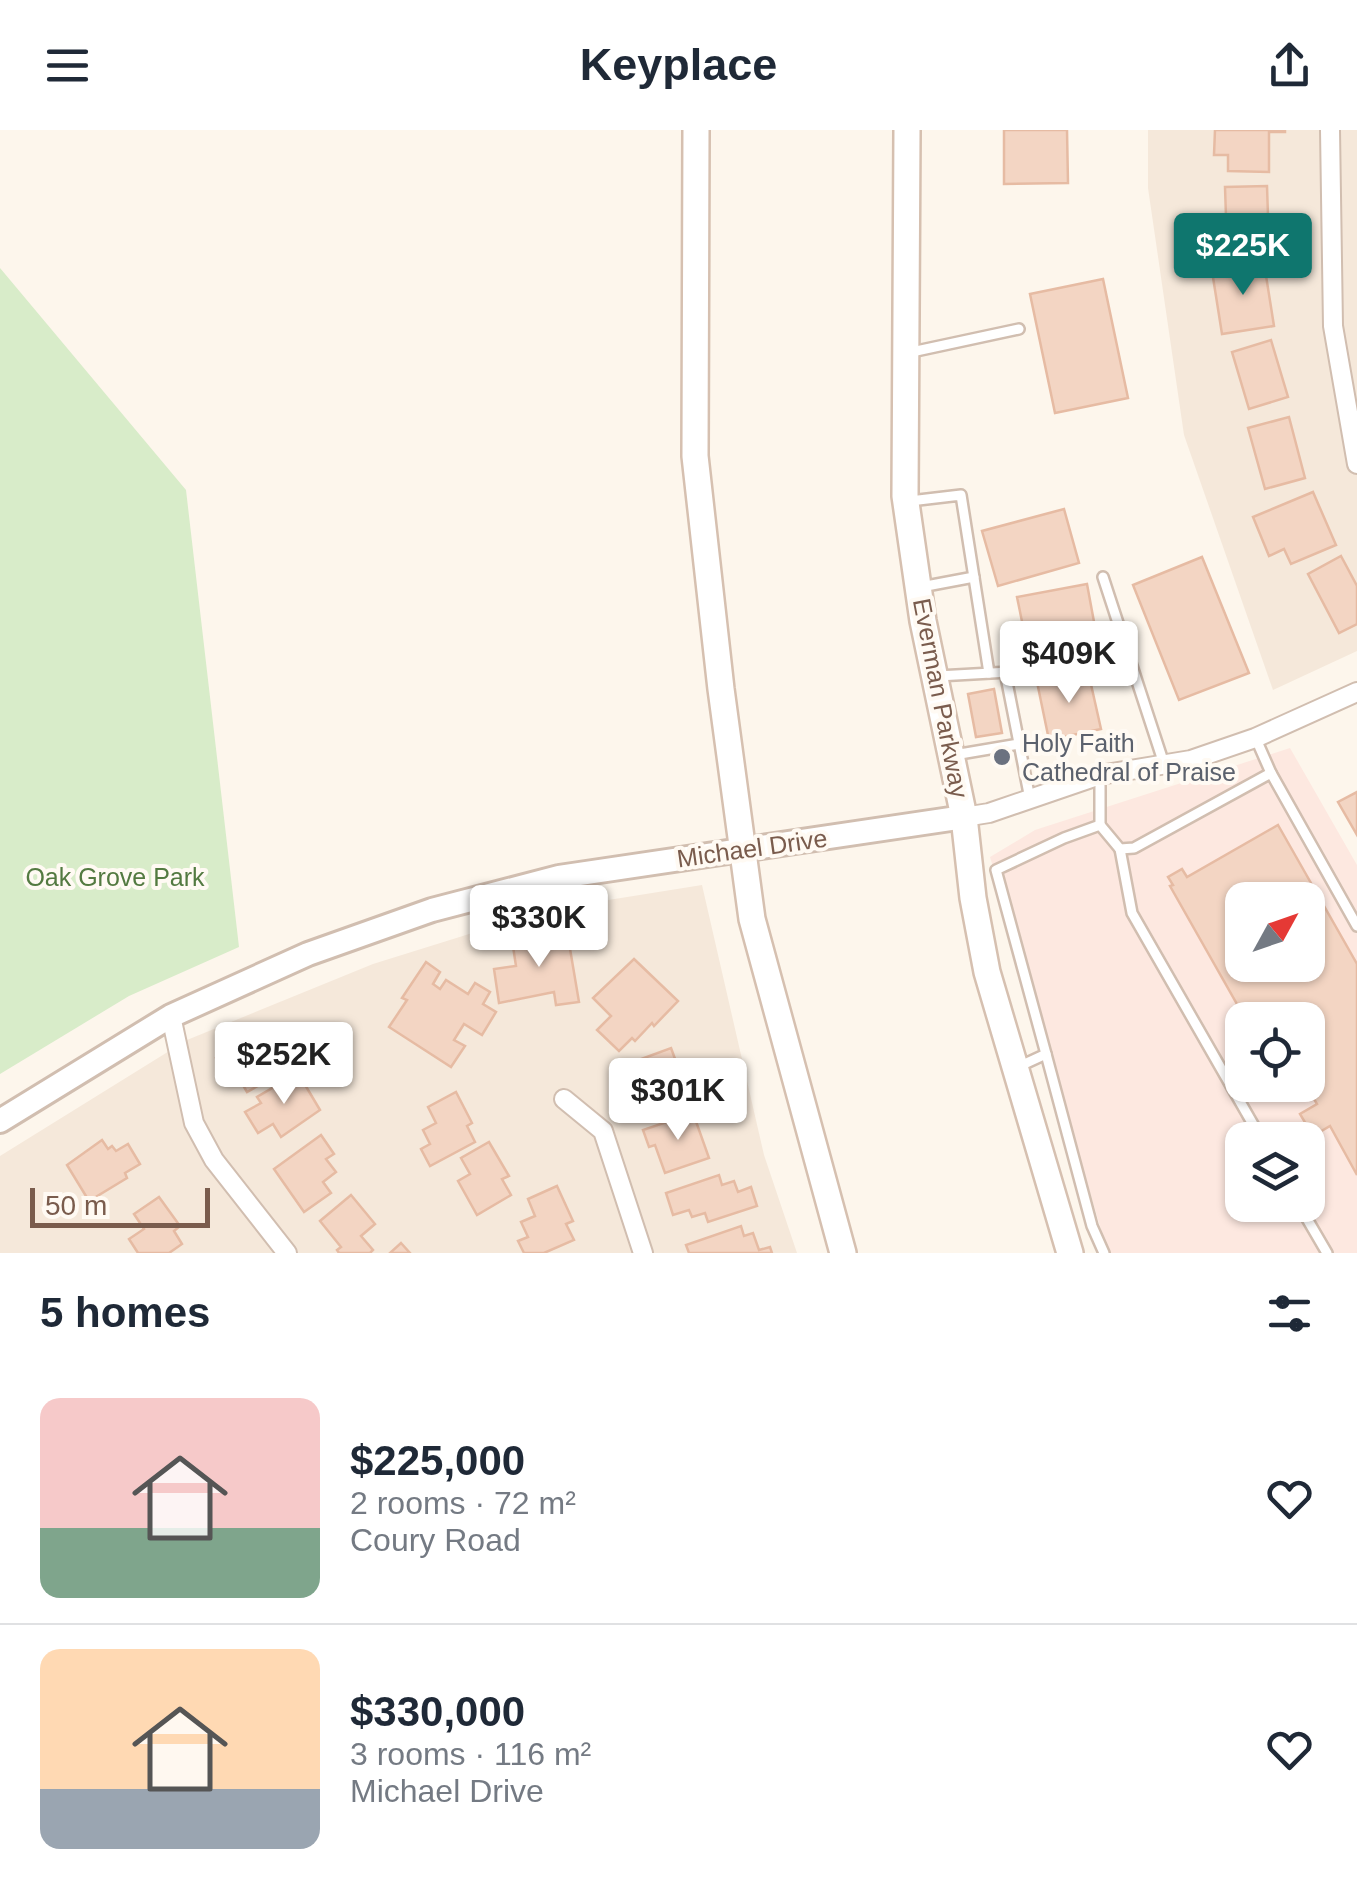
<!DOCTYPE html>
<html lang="en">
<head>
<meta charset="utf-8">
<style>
  :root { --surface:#fff; --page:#f6f6f7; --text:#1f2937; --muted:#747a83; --line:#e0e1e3; --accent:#0f766e }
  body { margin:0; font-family:Arial,sans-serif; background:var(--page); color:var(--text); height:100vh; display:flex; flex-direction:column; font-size:38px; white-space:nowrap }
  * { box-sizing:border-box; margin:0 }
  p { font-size:32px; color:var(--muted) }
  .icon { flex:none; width:55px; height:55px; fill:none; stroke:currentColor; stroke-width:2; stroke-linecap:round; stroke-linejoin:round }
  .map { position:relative; height:1123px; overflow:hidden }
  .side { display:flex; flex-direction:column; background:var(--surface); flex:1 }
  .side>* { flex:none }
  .needle { width:65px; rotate:50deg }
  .buttons { position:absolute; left:1225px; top:752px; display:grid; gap:20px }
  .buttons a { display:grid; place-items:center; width:100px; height:100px; border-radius:20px; background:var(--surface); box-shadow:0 2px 8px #0004; font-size:50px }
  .scale { position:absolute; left:30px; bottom:25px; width:180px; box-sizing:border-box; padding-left:10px; border:5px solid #7a5c4d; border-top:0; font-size:28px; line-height:35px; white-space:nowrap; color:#7a5c4d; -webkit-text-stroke:8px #fffaf3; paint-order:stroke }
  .price { position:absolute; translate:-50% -85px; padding:0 22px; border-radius:10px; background:#fff; color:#222; font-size:32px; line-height:65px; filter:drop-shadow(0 2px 5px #0008) }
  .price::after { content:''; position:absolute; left:50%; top:60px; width:30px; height:22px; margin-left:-15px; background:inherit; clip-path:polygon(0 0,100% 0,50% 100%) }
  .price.selected { background:var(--accent); color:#fff }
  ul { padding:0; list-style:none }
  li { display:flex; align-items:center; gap:30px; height:250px; padding:0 40px }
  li+li { border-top:2px solid var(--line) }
  li span { display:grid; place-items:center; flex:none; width:280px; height:200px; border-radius:20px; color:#555 }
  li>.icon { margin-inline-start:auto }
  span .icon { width:120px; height:120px; fill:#fffc; stroke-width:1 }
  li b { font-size:42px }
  h2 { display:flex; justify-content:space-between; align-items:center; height:120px; padding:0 40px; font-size:42px }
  header { display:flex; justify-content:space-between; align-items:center; height:130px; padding:0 40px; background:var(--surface); font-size:45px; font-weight:800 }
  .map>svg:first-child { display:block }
</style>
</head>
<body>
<header><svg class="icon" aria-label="menu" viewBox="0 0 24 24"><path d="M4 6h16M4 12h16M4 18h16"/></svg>Keyplace<svg class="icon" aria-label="share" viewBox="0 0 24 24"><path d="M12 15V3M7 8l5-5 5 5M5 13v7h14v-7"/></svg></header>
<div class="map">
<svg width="1357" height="1123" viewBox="0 0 1357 1123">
  <rect width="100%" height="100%" fill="#fdf6ec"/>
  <g fill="#f5e8da">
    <polygon points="1148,0 1357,0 1357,521 1273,560 1184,305 1148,58"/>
    <polygon points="702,755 764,1025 797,1123 0,1123 0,1026 187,910 373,834 546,780"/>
  </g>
  <path fill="#fde8e0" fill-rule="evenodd" d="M1290,618L1357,735V1123H1108L990,727L1035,700ZM1242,770H1308V835H1242ZM1242,890H1308V955H1242ZM1242,1010H1308V1075H1242Z"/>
  <polygon fill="#d8ecc9" points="0,138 186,360 239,817 129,866 0,944"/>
  <g fill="#f3d5c3" stroke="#e6bba3" stroke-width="2.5" fill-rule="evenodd">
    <polygon points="1004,0 1067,0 1068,53 1004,54"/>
    <polygon points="1215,0 1285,0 1285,2 1269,2 1269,42 1228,41 1228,25 1214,25"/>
    <polygon points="1267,56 1269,116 1227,117 1225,57"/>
    <polygon points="1264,133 1274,196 1222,204 1212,141"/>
    <polygon points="1103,149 1128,268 1055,283 1030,164"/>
    <polygon points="1271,210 1288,267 1249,279 1232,222"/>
    <polygon points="1289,287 1305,348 1265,359 1248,298"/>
    <polygon points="1313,362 1336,415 1291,434 1284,419 1269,426 1253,387"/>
    <polygon points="1064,379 1079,433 998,456 982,401"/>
    <polygon points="1341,426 1357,456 1357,494 1339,503 1308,444"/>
    <polygon points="1202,427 1249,543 1179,570 1133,455"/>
    <polygon points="1087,454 1097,508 1028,521 1017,467"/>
    <polygon points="1088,541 1101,599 1049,610 1037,552"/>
    <polygon points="994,559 1002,603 976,607 968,564"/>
    <polygon points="1357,662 1357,705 1338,672"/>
    <path d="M1278,695L1357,834V1045L1330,996L1313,1006L1300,984L1317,974L1306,955L1308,890H1246L1170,756L1173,755L1168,747L1182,739L1187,747ZM1242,770H1308V835H1242Z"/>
    <polygon points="567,801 579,872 556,875 554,862 499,873 494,839 516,836 512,810"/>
    <polygon points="634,829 678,871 654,896 652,893 635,911 632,908 619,921 597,900 611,886 593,868"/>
    <polygon points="426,832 440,842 433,854 440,859 446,850 468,864 475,853 490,862 483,874 496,882 482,905 464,894 454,910 465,916 451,937 389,897 407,870 402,868"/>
    <polygon points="257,898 270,921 285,913 297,934 247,962 233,938 224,943 216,928 236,917 233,911"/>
    <polygon points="671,918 685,956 672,961 676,975 645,987 632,952 639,949 633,932"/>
    <polygon points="298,943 320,980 281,1007 273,994 258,1003 245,982 261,973 257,967"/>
    <polygon points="456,962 472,993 467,996 475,1012 430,1036 421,1019 430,1014 423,1000 436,993 428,977"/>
    <polygon points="693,983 709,1028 665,1043 655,1015 649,1017 643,1000"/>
    <polygon points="321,1005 334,1024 326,1029 336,1042 323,1052 331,1063 304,1082 274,1039"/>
    <polygon points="102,1010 108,1019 112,1016 116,1021 128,1014 140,1034 125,1043 127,1048 89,1071 67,1035"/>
    <polygon points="489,1012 509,1046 502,1049 511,1065 477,1085 458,1051 470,1044 461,1028"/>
    <polygon points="719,1045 722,1055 734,1051 738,1062 751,1057 757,1076 708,1092 705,1083 692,1087 689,1080 673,1085 666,1063"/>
    <polygon points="557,1056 573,1091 566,1094 574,1110 544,1123 524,1123 518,1111 528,1107 521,1092 535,1086 528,1069"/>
    <polygon points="351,1065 375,1094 361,1106 373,1120 370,1123 339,1123 337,1120 341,1117 320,1091"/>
    <polygon points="159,1067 180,1096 174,1101 182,1114 169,1123 138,1123 129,1109 144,1099 134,1084"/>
    <polygon points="741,1096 744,1106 753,1103 759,1120 770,1117 772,1123 689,1123 686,1115"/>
    <polygon points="401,1113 410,1123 390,1123"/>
  </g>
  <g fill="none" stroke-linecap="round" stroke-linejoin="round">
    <g stroke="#d1beb0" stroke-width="14">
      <g id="service">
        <polyline points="907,223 1019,199"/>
        <polyline points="910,371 961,365 989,543"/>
        <polyline points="1103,447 1164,634"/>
        <polyline points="921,457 974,447"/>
        <polyline points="1005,542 1030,669"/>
        <polyline points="938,546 1029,541 1127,519"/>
        <polyline points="1256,609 1271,643"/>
        <polyline points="954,625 1019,614"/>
        <polyline points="1100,695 1100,645"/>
        <polyline points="1120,719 1132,783 1262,1010"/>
        <polyline points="1046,924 1092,1096 1104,1123"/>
        <polyline points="1020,936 1046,924 996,740 1064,708 1100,695 1120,719 1134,718 1271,643 1357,796"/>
        <polyline points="1299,1075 1327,1123"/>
      </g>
    </g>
    <g stroke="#d1beb0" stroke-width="22">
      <g id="minor">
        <polyline points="1330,0 1333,196 1357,334"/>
        <polyline points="964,687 989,683 1100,645 1191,630 1255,608 1357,562"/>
        <polyline points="171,886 194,993 214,1030 287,1123"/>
        <polyline points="564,969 603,1001 643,1123"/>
      </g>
    </g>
    <g stroke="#d1beb0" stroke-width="28">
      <polyline id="tertiary" points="0,991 171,886 308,824 432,780 559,747 964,687"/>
    </g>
    <g stroke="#d6c0b0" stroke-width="30">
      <g id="secondary">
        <polyline points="696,0 695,326 721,559 752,789 843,1123"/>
        <polyline points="907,0 905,366 923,491 964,687 973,768 987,842 1070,1123"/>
      </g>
    </g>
    <use href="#service" stroke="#fff" stroke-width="9"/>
    <use href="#minor" stroke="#fff" stroke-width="18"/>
    <use href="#tertiary" stroke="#fff" stroke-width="22"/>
    <use href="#secondary" stroke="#fff" stroke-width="25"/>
  </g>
  <circle fill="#6b7280" stroke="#fffaf3" stroke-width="4" cx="1002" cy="627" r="10"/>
  <g text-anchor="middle" stroke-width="8" stroke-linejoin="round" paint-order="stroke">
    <g font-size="25" fill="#7a5c4d" stroke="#fffaf3">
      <text transform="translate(941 568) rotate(79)" y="9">Everman Parkway</text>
      <text transform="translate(752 718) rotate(-8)" y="9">Michael Drive</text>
    </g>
    <g font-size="25" fill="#5b616d" stroke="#fffaf3" text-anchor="start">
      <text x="1022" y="622">Holy Faith<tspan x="1022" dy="29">Cathedral of Praise</tspan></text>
    </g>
    <g font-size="25" fill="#537a41" stroke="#fffaf3">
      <text x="115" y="756">Oak Grove Park</text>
    </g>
  </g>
</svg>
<div class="buttons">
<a><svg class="needle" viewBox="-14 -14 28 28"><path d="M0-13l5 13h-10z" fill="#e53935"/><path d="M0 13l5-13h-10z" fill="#747a83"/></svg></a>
<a><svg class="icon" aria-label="locate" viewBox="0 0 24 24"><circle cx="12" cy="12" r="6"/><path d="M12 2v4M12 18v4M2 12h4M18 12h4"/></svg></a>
<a><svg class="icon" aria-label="layers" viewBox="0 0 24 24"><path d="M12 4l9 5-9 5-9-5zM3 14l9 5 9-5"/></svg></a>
</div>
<div class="scale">50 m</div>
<b class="price selected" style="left:1243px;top:168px">$225K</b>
<b class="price" style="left:1069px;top:576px">$409K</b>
<b class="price" style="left:539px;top:840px">$330K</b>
<b class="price" style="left:284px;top:977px">$252K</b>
<b class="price" style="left:678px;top:1013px">$301K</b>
</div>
<section class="side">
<h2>5 homes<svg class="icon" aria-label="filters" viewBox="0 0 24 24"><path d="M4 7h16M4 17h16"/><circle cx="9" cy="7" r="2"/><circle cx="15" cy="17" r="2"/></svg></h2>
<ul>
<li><span style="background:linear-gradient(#f6c9c9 65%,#7fa58c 0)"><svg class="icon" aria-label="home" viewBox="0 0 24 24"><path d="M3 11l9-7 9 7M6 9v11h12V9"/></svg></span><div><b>$225,000</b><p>2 rooms · 72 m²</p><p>Coury Road</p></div><svg class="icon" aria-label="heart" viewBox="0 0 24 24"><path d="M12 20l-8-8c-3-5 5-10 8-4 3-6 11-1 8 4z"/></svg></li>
<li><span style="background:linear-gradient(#ffd9b3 70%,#9aa5b1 0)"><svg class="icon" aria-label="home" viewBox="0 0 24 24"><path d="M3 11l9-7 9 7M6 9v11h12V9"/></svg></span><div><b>$330,000</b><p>3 rooms · 116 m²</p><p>Michael Drive</p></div><svg class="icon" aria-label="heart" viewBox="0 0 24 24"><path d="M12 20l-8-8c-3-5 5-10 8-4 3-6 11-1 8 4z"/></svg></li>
</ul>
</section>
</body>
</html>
